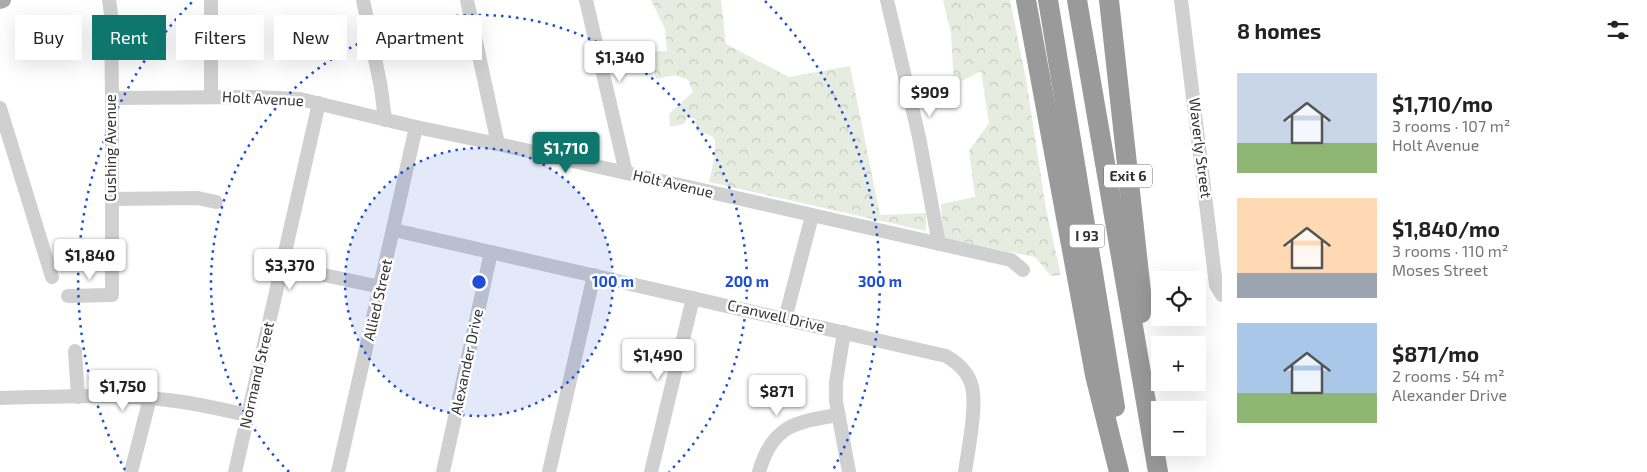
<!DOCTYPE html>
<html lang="en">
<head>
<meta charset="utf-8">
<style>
  :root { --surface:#fff; --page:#f6f6f6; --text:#222; --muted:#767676; --accent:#0f766e }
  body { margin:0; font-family:"Exo 2",sans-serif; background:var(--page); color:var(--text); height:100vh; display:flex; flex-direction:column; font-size:19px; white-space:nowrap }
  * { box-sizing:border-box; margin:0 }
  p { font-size:16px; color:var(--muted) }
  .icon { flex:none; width:28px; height:28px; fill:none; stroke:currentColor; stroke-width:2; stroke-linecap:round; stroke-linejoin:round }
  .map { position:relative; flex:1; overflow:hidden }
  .drawer { display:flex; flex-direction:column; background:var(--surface); width:425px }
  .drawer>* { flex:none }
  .top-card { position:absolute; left:15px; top:15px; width:475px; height:45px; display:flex; gap:10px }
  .buttons { position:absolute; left:1151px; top:271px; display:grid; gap:10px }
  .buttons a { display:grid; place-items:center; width:55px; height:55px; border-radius:0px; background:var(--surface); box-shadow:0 5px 20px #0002; font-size:25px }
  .price { position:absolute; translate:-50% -42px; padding:0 11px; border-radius:5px; background:#fff; color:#222; font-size:16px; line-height:32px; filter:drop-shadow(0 1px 2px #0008) }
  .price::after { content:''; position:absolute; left:50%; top:30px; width:15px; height:11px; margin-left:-8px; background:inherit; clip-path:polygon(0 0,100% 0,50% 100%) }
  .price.active { background:var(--accent); color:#fff }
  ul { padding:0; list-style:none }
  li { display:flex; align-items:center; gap:15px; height:125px; padding:0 15px }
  li span { display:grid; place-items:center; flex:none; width:140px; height:100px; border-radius:0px; color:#555 }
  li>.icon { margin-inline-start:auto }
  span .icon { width:60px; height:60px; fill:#fffc; stroke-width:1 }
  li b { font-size:21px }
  h2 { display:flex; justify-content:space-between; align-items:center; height:60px; padding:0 15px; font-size:21px }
  .tag { padding:0 18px; border-radius:0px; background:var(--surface); box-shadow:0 5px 20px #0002; font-size:18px; line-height:45px }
  .tag.active { background:var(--accent); color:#fff }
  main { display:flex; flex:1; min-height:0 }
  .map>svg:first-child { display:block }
</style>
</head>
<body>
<main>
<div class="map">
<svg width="1222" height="472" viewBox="0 0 1222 472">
  <defs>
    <pattern id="forest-crowns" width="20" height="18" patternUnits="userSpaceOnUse" patternTransform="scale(1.25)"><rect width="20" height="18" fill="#e6ecdf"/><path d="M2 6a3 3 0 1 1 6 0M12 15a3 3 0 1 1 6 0" fill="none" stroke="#c6cbc0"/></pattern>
  </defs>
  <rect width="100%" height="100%" fill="#fff"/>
  <g fill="url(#forest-crowns)">
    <polygon points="651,0 721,0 726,44 789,77 850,66 880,215 926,213 926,231 709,182 715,156 715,141 712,136 697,131 695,118 687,118 684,124 670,127 669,114 693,92 688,80 675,75 656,79 651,52 667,51 665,29"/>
    <polygon points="943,0 1010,0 1026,79 1046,209 1061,275 1051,276 1035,257 943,238 941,204 975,197 969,151 989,123 981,71 954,85 951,33"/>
  </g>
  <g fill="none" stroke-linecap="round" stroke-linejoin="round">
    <g stroke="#d0d0d0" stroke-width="14">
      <polyline points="363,0 381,88 385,120"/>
      <polyline points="467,0 498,144"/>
      <polyline points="586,0 626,173"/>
      <polyline points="887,0 919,137 939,244"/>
      <polyline points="1181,0 1216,285 1222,295"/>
      <polyline points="211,97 211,0"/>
      <polyline points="112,98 252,97 300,99 416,127 498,144 1011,260 1023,270"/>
      <polyline points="0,108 52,277"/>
      <polyline points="111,199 198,198 216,202"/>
      <path d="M394,230L946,356C958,363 969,373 972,387C977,406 968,451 965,472"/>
      <polyline points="281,266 381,287"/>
      <polyline points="68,296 112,295 112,98 111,14 109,0"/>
      <polyline points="785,319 812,216"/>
      <polyline points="844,332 836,382 836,401 849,472"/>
      <polyline points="75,351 78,397"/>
      <path d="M0,398C56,397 113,393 168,400C195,403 221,409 247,415"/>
      <polyline points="131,472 150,398"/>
      <polyline points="235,472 319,103"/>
      <polyline points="338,472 416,127"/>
      <polyline points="443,472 491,252"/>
      <polyline points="549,472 594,275"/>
      <polyline points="651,472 693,298"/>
      <path d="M759,472C772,426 794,422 838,415"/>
    </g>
    <polyline stroke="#ababab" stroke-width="16" points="0,1 3,0"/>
    <g stroke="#9a9a9a" stroke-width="20">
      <polyline points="1026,0 1095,375 1119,472"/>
      <polyline points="1048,0 1115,407"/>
      <polyline points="1077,0 1158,472"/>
      <polyline points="1109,0 1142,301 1141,313"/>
    </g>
  </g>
  <circle cx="479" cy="282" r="134" fill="#1d4ed8" fill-opacity=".12"/>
  <g fill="none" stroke="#1d4ed8" stroke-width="2.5" stroke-dasharray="2.5 5">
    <circle cx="479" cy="282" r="134"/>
    <path d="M289 472A268 268 0 1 1 669 472"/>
    <path d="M125 470A401 401 0 0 1 193 1M765 1A401 401 0 0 1 833 470"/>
  </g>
  <g text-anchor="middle" stroke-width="5" stroke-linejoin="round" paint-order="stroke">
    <g fill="#fff" stroke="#707070" stroke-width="1">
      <rect x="1104" y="164.5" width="48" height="23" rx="4"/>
      <rect x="1069.5" y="224.5" width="35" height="23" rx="4"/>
    </g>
    <g font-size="14" font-weight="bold" fill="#333">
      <text x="1128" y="181">Exit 6</text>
      <text x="1087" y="241">I 93</text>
    </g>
    <g font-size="15" fill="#333" stroke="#fff">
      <text transform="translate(263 99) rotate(3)" y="5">Holt Avenue</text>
      <text transform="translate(111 148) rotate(-90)" y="5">Cushing Avenue</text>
      <text transform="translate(1200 148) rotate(83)" y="5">Waverly Street</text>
      <text transform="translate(673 184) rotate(13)" y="5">Holt Avenue</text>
      <text transform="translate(378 300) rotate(-77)" y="5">Allied Street</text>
      <text transform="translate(776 316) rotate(13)" y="5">Cranwell Drive</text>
      <text transform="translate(467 362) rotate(-78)" y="5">Alexander Drive</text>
      <text transform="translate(257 375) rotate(-77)" y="5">Normand Street</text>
    </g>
  </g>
  <circle cx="479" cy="282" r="8" fill="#1d4ed8" stroke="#fff" stroke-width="2.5"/>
  <g font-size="15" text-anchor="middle" font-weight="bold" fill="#1d4ed8" stroke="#fff" stroke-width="5" stroke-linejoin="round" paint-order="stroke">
    <text x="613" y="287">100 m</text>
    <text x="747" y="287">200 m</text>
    <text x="880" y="287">300 m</text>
  </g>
</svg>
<div class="buttons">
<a><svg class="icon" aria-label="locate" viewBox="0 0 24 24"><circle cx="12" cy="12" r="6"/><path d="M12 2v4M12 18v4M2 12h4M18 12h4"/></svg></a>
<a>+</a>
<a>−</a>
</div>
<b class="price" style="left:620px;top:83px">$1,340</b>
<b class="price" style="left:930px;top:118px">$909</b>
<b class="price active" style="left:566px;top:174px">$1,710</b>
<b class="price" style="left:90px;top:281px">$1,840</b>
<b class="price" style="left:290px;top:291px">$3,370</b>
<b class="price" style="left:658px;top:381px">$1,490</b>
<b class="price" style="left:123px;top:412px">$1,750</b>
<b class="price" style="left:777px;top:417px">$871</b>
<div class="top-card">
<a class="tag">Buy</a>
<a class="tag active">Rent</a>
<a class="tag">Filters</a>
<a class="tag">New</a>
<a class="tag">Apartment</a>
</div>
</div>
<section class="drawer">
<h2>8 homes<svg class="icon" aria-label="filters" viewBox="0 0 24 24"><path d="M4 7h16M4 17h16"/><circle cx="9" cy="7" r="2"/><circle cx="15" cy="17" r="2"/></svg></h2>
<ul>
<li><span style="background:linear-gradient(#c9d6e8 70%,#8fb573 0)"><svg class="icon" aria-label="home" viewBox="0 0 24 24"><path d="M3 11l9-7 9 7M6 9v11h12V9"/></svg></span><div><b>$1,710/mo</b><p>3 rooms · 107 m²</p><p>Holt Avenue</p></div></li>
<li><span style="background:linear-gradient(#ffd9b3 75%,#9aa5b1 0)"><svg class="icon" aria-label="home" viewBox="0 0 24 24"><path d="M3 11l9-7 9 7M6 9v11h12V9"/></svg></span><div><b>$1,840/mo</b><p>3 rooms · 110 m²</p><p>Moses Street</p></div></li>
<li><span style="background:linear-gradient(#a9c7e8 70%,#8fb573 0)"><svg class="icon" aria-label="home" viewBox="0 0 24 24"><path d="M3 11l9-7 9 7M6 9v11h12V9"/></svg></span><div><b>$871/mo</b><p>2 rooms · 54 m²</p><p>Alexander Drive</p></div></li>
</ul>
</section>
</main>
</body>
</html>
